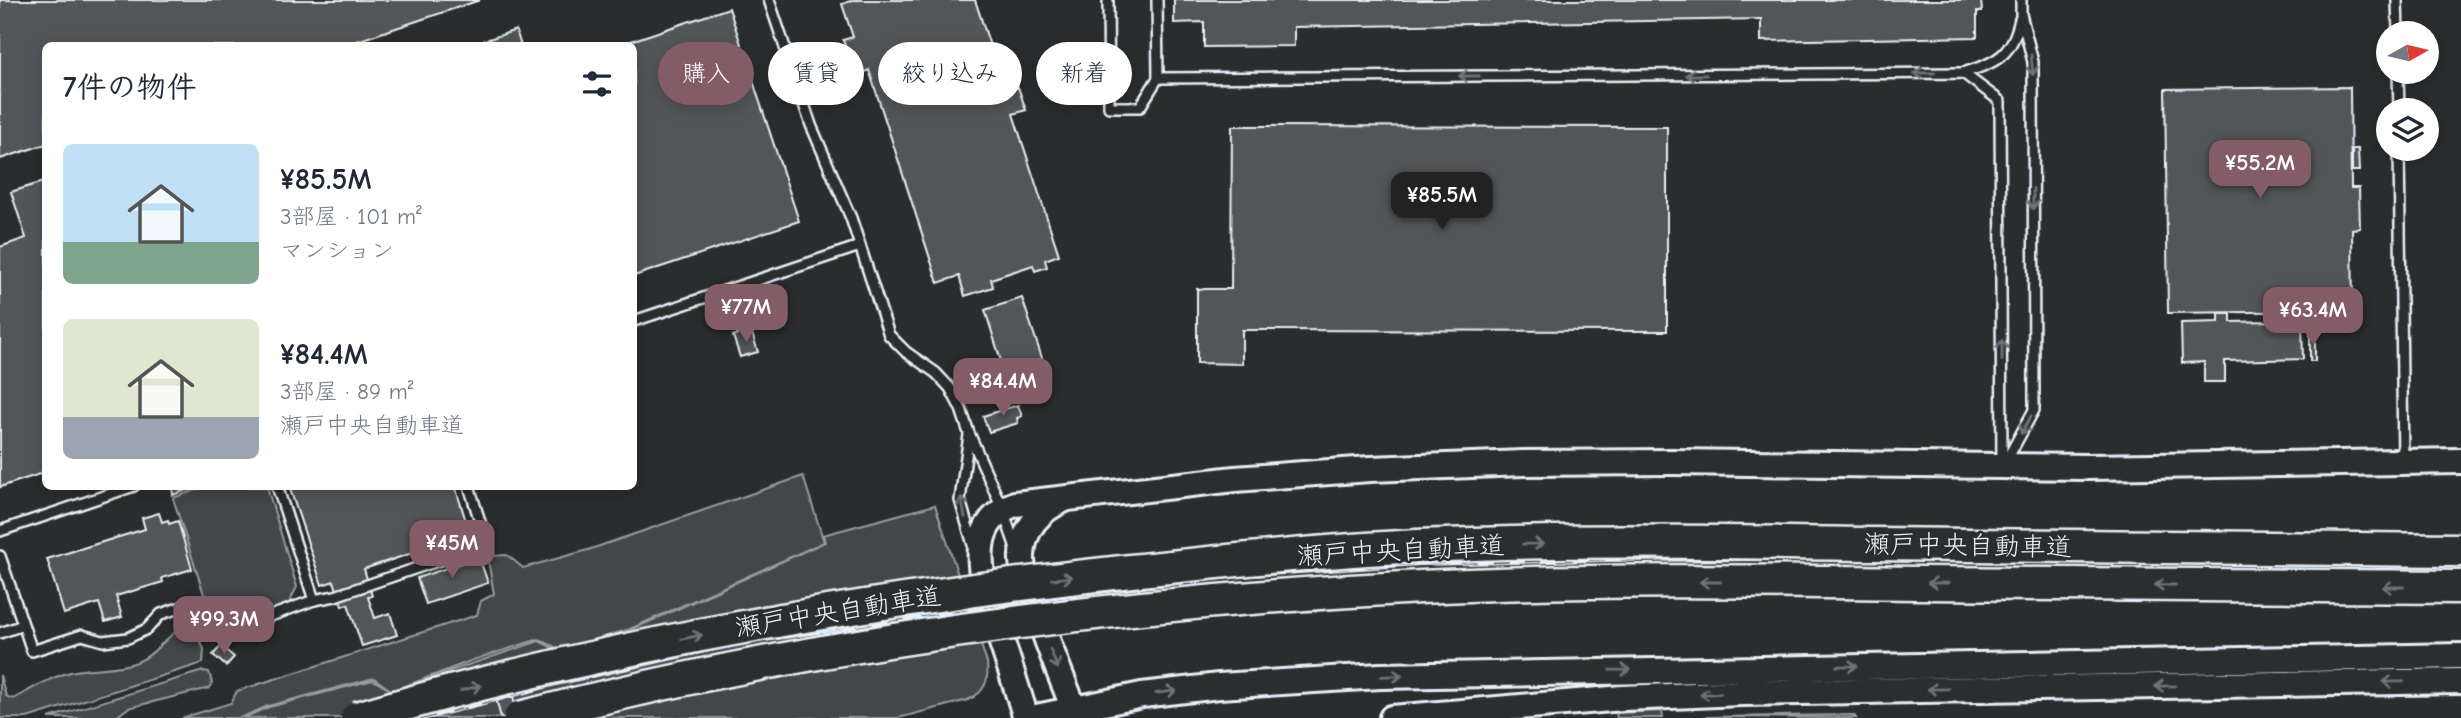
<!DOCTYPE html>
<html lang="ja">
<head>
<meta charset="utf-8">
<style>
  :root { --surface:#fff; --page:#f6f6f7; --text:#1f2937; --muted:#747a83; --accent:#845c67 }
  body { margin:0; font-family:"Comic Neue","Klee One",sans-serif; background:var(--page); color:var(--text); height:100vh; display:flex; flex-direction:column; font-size:26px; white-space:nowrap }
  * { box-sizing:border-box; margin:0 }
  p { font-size:23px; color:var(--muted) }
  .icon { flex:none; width:38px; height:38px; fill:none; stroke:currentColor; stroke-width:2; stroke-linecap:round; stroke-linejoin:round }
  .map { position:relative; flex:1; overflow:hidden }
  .drawer { position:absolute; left:42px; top:42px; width:595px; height:448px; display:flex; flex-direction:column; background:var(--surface); border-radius:10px; box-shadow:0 4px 18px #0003 }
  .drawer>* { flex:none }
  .top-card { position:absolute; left:658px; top:42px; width:665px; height:63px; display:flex; gap:14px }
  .needle { width:46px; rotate:82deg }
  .buttons { position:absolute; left:2376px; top:21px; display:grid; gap:14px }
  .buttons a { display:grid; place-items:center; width:63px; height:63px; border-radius:50%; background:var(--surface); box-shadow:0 4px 18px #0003; font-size:35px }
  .price { position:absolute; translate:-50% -60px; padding:0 16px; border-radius:14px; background:var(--accent); color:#fff; font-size:23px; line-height:46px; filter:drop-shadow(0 2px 4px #0008) }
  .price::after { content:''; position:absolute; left:50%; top:42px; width:21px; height:16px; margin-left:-10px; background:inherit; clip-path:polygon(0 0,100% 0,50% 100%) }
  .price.on { background:#222; color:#fff }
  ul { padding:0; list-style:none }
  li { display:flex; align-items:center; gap:21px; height:175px; padding:0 21px }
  li span { display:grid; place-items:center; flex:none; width:196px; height:140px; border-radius:10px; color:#555 }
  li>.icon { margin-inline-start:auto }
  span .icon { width:84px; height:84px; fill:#fffc; stroke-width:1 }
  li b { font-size:30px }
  h2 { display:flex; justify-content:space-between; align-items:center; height:84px; padding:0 21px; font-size:30px }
  .tag { padding:0 24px; border-radius:32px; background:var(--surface); box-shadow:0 4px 18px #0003; font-size:24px; line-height:63px }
  .tag.on { background:var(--accent); color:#fff }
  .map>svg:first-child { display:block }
</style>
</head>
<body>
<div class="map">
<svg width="2461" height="718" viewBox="0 0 2461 718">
  <rect width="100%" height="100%" fill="#2a2d2e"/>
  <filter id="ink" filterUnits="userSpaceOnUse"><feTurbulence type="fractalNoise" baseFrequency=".0143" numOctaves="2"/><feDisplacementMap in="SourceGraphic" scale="14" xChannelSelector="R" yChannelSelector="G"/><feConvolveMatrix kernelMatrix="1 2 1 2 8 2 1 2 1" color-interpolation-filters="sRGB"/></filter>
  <g filter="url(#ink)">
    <g fill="#424648" stroke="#959ca0" stroke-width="2">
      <path d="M803,476L824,542L630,629L561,650L539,639L473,660L403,687L539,641L561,652L631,630L825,542L823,535L935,505L987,663C989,681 985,692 968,700L898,718H243L269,707L373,680L392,691L374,678L268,706L240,718H182L231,703L237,691L477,615L481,601L494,594L488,560L492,556L507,555L523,568L588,550Z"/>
      <polygon points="205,487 267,487 297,587 288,605 231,623 210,613 173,498"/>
      <path d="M180,629L196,632L204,649L203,663L27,718H0V675L6,696L13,699C30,690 49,678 67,673C90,666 114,671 137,662C155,655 164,638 180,629Z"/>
      <polygon points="203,671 209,672 212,683 210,688 128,708 115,718 49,718"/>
      <polygon points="1662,711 1663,718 1617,718 1616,713"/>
      <polygon points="1854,715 1856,718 1704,717"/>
    </g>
    <g fill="#535759" stroke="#e8f1f8" stroke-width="2">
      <polygon points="0,0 480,0 342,46 46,46 46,144 0,159"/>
      <polygon points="853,0 975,0 1005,91 1018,87 1026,110 1013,114 1059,255 1045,260 1047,267 1035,271 1033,265 991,279 993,287 965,296 959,276 938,283 869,70 862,73 863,76 859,77 861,81 843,87 832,54 846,49 843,40 853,37 842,4"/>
      <polygon points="1174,0 1981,0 1982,12 1977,12 1977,37 1761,41 1761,19 1294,27 1294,46 1204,47 1204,22 1174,23"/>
      <polygon points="729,8 799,221 634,276 634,46 616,46"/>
      <polygon points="516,30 521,46 481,46 480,42"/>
      <polygon points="2350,87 2351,188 2359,188 2360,228 2352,229 2353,311 2168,313 2165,89"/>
      <polygon points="1232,126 1667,127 1667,331 1242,330 1242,364 1197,363 1197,289 1231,289"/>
      <polygon points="2352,149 2358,149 2359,171 2352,171"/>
      <polygon points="46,181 46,472 0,487 0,247 26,238 11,192"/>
      <polygon points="1022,298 1044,364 1006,377 985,310"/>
      <polygon points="2219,314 2231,314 2231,322 2274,321 2274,314 2285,314 2285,323 2302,322 2303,359 2225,361 2225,382 2204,382 2204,362 2182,363 2181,323 2219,322"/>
      <polygon points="751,330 758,352 740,357 733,336"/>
      <polygon points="2315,332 2315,361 2310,361 2310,333"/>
      <polygon points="1018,405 1022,416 1017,418 1018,423 989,432 983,416"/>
      <polygon points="172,486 198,486 173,495"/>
      <polygon points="289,486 455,486 470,534 364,569 372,596 368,597 375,618 390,613 397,635 362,646 348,604 342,606 334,581 322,585"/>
      <polygon points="159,513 162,522 168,520 169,524 178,521 192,569 162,578 163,582 116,596 122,617 105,622 99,603 64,614 47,559 145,529 142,518"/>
      <polygon points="479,557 488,583 426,604 417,578"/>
      <polygon points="221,646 234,657 226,666 213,655"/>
      <polygon points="506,667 518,718 501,718 489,671"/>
    </g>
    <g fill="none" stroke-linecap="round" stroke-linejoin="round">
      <g stroke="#e8f1f8" stroke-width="14">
        <g id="lane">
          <polyline points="769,0 811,125 851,218 889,335 906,352 936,373 950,388 961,409 969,433 1002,508 1016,548"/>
          <polyline points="1108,0 1109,107 1140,107 1158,78"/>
          <polyline points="1157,0 1158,78 1963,73 2000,101 2002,465"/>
          <polyline points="2397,0 2398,33"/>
          <polyline points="2398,72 2399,110"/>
          <path d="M1963,73C1997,62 2012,56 2020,19"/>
          <polyline points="2399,149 2403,459"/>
          <polyline points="634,321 860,246"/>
          <polyline points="969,435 960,500 973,545"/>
          <polyline points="2005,463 2034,410 2033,62 2021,14 2021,0"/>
          <polyline points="0,531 134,486"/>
          <polyline points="0,556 32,651 82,635 103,641 128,638 147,629 161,614 191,604 204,624 230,631 314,600 277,486"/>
          <polyline points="314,600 335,596 487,544 469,486"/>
          <polyline points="0,633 23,625"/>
        </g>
      </g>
      <g stroke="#e8f1f8" stroke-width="30">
        <g id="secondary">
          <path d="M1065,499C1041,509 1023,528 1022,556C1021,572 1029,588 1034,602C1047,642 1062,680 1078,718"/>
          <path d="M1026,718C1017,689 1008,660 998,631C990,605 978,575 981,547C983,526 996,511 1015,504L1235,479L1370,469L1523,463L1672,462L2088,467L2461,461"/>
          <polyline points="1032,718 1142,695 1219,686 1380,676 2461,656"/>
          <polyline points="1392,718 1623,698 1741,693 2461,681"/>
        </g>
      </g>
      <use href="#lane" stroke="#2a2d2e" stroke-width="9"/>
      <use href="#secondary" stroke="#2a2d2e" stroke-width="24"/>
      <g stroke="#e8f1f8" stroke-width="8">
        <polyline id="rail" points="419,718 560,681 736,642 1055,595 1238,574 1420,562 1600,558 1781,557 2461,564"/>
      </g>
      <use href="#rail" stroke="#2a2d2e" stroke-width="5" stroke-dasharray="16" stroke-linecap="butt"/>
      <g stroke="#e8f1f8" stroke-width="37" stroke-linecap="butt">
        <g id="highway-bridge">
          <path d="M357,718C609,644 870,599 1131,571C1226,561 1321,551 1417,546C1570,539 1723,542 1875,544C2070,546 2266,548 2461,550"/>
          <path d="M520,718C813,641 1118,602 1421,587C1588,579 1755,581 1921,583C2101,585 2281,586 2461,587"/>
        </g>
      </g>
      <use href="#highway-bridge" stroke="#2a2d2e" stroke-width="32"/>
    </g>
    <defs><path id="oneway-shaft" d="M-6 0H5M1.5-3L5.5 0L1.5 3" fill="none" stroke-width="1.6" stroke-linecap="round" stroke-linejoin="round" transform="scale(1.75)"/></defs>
    <g stroke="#6c7275">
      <use href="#oneway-shaft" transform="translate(2032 65) rotate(85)"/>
      <use href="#oneway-shaft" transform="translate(1924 73) rotate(180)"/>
      <use href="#oneway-shaft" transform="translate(1696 75) rotate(180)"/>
      <use href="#oneway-shaft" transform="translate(1469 76) rotate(180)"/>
      <use href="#oneway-shaft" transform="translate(2033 199) rotate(90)"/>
      <use href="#oneway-shaft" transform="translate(2002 350) rotate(-90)"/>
      <use href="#oneway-shaft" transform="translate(2026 425) rotate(119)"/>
      <use href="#oneway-shaft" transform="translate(963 507) rotate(-101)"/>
      <use href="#oneway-shaft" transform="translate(1533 544) rotate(-1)"/>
      <use href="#oneway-shaft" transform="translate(1062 578) rotate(-6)"/>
      <use href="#oneway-shaft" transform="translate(1710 582) rotate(180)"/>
      <use href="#oneway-shaft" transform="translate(1938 583) rotate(-179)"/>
      <use href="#oneway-shaft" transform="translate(2165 585) rotate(-180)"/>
      <use href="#oneway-shaft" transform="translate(2393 587) rotate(-180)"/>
      <use href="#oneway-shaft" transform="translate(692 637) rotate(-12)"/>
      <use href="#oneway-shaft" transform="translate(1054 659) rotate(68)"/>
      <use href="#oneway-shaft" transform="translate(1847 666) rotate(-1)"/>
      <use href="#oneway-shaft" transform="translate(1620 670) rotate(-1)"/>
      <use href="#oneway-shaft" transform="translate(1392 676) rotate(-2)"/>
      <use href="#oneway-shaft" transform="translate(2393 682) rotate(179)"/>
      <use href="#oneway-shaft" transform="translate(2165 686) rotate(179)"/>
      <use href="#oneway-shaft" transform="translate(471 688) rotate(-14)"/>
      <use href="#oneway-shaft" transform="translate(1938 689) rotate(179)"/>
      <use href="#oneway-shaft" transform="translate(1166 692) rotate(-7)"/>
      <use href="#oneway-shaft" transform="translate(1710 694) rotate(177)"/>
    </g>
  </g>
  <g text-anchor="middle" stroke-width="5" stroke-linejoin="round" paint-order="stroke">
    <g font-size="26" fill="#e8f1f8" stroke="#2a2d2e">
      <text transform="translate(1968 545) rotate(1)" y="9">瀬戸中央自動車道</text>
      <text transform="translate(1401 550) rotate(-3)" y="9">瀬戸中央自動車道</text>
      <text transform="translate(838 611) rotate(-9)" y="9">瀬戸中央自動車道</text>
    </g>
  </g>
</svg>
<div class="buttons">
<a><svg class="needle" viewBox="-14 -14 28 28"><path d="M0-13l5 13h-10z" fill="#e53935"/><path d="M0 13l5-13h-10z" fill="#747a83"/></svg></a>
<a><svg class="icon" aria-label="layers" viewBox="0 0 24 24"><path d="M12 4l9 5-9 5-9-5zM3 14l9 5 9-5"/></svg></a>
</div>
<b class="price" style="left:2260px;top:200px">¥55.2M</b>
<b class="price on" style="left:1442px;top:232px">¥85.5M</b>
<b class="price" style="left:746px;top:344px">¥77M</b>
<b class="price" style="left:2313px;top:347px">¥63.4M</b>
<b class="price" style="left:1003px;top:418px">¥84.4M</b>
<b class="price" style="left:452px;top:580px">¥45M</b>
<b class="price" style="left:224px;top:656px">¥99.3M</b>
<div class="top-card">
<a class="tag on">購入</a>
<a class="tag">賃貸</a>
<a class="tag">絞り込み</a>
<a class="tag">新着</a>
</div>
<section class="drawer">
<h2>7件の物件<svg class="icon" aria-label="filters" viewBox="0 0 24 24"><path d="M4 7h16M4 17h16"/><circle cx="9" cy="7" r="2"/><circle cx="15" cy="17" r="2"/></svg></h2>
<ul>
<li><span style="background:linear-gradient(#bfe0f5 70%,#7fa58c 0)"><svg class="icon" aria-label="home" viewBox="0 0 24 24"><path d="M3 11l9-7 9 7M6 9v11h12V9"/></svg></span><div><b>¥85.5M</b><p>3部屋 · 101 m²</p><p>マンション</p></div></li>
<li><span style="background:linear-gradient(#dfe7d0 70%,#9aa5b1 0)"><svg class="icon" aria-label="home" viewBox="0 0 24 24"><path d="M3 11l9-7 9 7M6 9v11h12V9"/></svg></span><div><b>¥84.4M</b><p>3部屋 · 89 m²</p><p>瀬戸中央自動車道</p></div></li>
</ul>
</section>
</div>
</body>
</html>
